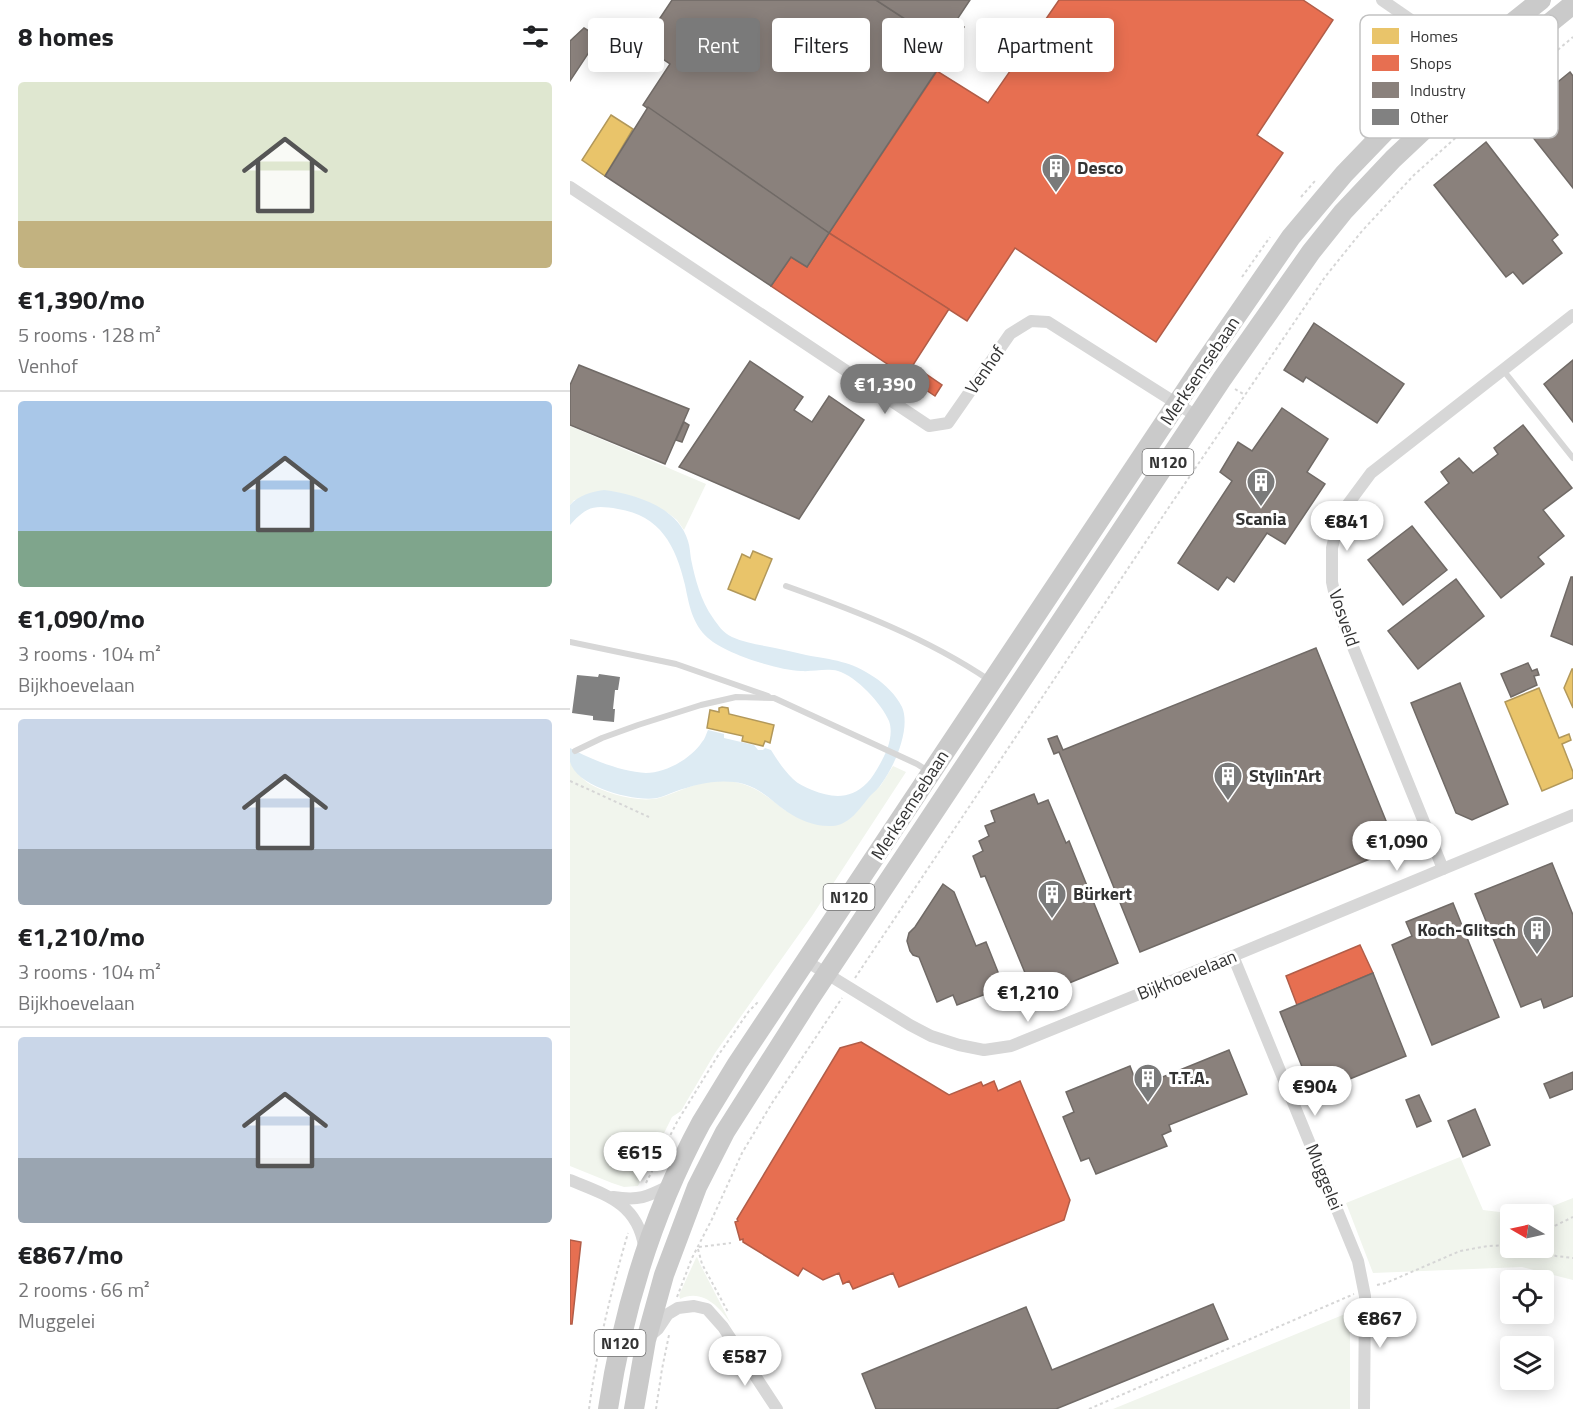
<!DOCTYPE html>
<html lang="en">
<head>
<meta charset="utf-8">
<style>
  :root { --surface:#fff; --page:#f2f2f2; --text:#202124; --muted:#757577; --line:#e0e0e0; --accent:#7a7a7a }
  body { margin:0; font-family:"Titillium Web",sans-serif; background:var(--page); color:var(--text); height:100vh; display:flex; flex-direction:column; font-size:22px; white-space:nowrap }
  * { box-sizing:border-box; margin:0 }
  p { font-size:20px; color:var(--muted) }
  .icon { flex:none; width:33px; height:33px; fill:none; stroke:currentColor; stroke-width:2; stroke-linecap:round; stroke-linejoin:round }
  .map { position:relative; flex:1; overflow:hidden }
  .drawer { display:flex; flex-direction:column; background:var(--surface); width:570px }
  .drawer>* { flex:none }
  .hud { position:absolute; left:18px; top:18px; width:570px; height:54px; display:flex; gap:12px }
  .needle { width:39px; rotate:279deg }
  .controls { position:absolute; left:930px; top:1204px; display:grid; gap:12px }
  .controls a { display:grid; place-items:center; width:54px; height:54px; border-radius:6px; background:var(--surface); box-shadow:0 3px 15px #0003; font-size:30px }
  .price { position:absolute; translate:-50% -51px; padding:0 14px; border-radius:21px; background:#fff; color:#222; font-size:20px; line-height:39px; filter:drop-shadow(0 2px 3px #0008) }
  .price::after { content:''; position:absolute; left:50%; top:36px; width:18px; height:14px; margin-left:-9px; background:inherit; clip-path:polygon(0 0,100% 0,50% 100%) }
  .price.current { background:var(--accent); color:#fff }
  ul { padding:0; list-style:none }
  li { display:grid; align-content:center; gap:12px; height:318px; padding:0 18px }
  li+li { border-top:2px solid var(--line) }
  li span { display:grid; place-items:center; height:186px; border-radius:6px; color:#555 }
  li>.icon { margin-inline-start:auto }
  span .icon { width:108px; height:108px; fill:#fffc; stroke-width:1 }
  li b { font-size:26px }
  h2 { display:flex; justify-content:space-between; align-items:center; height:72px; padding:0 18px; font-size:26px }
  .chip { padding:0 21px; border-radius:6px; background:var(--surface); box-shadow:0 3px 15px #0003; font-size:21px; line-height:54px }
  .chip.current { background:var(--accent); color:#fff }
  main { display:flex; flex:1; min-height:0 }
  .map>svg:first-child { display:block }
</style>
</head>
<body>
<main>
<section class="drawer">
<h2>8 homes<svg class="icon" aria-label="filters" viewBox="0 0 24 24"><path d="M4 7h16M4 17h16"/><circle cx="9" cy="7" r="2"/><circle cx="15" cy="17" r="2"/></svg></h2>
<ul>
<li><span style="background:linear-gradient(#dfe7d0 75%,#c2b280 0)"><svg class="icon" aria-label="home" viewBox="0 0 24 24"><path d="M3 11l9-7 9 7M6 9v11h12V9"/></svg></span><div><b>€1,390/mo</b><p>5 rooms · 128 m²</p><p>Venhof</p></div></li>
<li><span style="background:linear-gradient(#a9c7e8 70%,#7fa58c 0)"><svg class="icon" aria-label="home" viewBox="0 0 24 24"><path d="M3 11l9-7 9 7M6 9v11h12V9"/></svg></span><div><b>€1,090/mo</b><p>3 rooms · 104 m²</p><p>Bijkhoevelaan</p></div></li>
<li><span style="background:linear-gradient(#c9d6e8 70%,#9aa5b1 0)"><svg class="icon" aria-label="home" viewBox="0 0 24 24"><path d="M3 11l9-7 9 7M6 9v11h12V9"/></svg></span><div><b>€1,210/mo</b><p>3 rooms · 104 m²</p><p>Bijkhoevelaan</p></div></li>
<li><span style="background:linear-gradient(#c9d6e8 65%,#9aa5b1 0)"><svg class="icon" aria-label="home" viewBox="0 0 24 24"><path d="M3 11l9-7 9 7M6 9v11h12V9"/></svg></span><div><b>€867/mo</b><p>2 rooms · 66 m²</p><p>Muggelei</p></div></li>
</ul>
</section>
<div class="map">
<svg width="1003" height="1409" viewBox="0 0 1003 1409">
  <rect width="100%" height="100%" fill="#fff"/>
  <g fill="#f1f5ed">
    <polygon points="0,426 136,484 114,530 107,520 98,513 70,499 57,496 4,500 0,505"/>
    <path d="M0,762C5,770 11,778 18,783C36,794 69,803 89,798C106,793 124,783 142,781C173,778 193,792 216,811L301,794L311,785L323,766L336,772L242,916L145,1053L111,1111L102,1117L68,1186L54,1187L42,1183L0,1166Z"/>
    <polygon points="890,1157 913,1210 954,1215 940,1215 940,1248 974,1248 974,1215 960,1215 1003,1198 1003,1280 952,1267 803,1273 776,1203"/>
    <path d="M127,1257L130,1264L161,1324C150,1307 132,1288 110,1299L109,1295L126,1258Z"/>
    <polygon points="780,1312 780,1409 543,1409"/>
  </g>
  <path fill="#ddebf3" d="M34,490C65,494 108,507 118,541C120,547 120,553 121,559C125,579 131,601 143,618C148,625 153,633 162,637C175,643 191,645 205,648C216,650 226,653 236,655C263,660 281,661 304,677C315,684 326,695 332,707C341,728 325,765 312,783C309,788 304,792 300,796C290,808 280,825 262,826C246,827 229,820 216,811C202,801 191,789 174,784C150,778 127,784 104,792C98,794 92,797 87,798C64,802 7,787 0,762C0,758 0,752 0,748C20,759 52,772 76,773C95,773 121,759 132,742C135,739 136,734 138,730L154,734V738L184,745L188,750H193L195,748L201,750C207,760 214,770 223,779C228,784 235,787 242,790C262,798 280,800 297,783C302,778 306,771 310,764C317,752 324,735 319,721C312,704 286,676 268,671C255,668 243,672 231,671C207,670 156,654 138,638C122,624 119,604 115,585C106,546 90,515 48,509C24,505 17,506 0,525V505C9,495 21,492 34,490Z"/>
  <g fill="#e9c46a" stroke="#b2985a" stroke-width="1.5">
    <polygon points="41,115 63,129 35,176 12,160"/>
    <polygon points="183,551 202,559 185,600 158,589 172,554 180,558"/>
    <polygon points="1002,669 1003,669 1003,708 994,688"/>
    <polygon points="969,688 989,738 999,734 1001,740 992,744 1003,772 1003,778 972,791 935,702"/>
    <polygon points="152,707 158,708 159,714 204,725 200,743 195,741 193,746 172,741 173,736 137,728 140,710 149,712 149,708"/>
  </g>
  <g fill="#e76f51" stroke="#b15d48" stroke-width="1.5">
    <polygon points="489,0 733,0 763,20 687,135 713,153 586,342 445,248 397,321 259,233 367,71 418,103"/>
    <polygon points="259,233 379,309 343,365 372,385 365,396 201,286 221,257 237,267"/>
    <polygon points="790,945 803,973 727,1005 716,976"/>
    <polygon points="291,1042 379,1095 411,1082 413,1086 424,1081 428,1091 450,1081 500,1200 494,1220 329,1287 323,1273 283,1289 279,1281 273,1284 269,1273 253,1280 233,1268 228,1276 173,1242 173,1239 170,1240 165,1222 168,1221 167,1219 270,1048"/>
    <polygon points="0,1240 11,1242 2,1324 0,1324"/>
  </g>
  <g fill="#8a817c" stroke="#706a66" stroke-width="1.5">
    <polygon points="102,0 306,0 381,49 259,233 73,105 100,64 72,45"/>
    <polygon points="306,0 400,0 386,21 394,27 381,49"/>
    <polygon points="14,28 29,37 0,81 0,41"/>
    <polygon points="1000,72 1003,76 1003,188 946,116"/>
    <polygon points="78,107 259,233 237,267 221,257 201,286 35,176"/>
    <polygon points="916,142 988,235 982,240 992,253 953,284 943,272 936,277 864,185"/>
    <polygon points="744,323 834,384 807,423 736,377 733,382 714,370"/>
    <polygon points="1003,360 1003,422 974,384"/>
    <polygon points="180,361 233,397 224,410 242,422 259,396 294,420 229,519 109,467"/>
    <polygon points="9,365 119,409 95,464 0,425 0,385"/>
    <polygon points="712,408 758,439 737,472 755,484 715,544 697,533 664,582 657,577 648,590 608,563 662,481 650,472 668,442 682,451"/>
    <polygon points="114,422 119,425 112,442 106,440"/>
    <polygon points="953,425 1002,488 973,510 994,536 968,557 974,564 931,598 855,502 879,483 871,472 889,458 903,473 928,454 924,448"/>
    <polygon points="842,526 877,570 833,605 798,560"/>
    <polygon points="1001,577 1003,577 1003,645 981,636"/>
    <polygon points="886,579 914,616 848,669 818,631"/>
    <polygon points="746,648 827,848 570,952 489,752 484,754 478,739 487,736 493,750"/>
    <polygon points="958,663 962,671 967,669 969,675 964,676 967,685 941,697 931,674"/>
    <polygon points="890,683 938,804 902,820 886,813 841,703"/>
    <polygon points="464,794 468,804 478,800 496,843 499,841 548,963 465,997 415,876 411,877 403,856 413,851 409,841 419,836 415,826 425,822 421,811"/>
    <polygon points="982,863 1003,915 1003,996 974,1008 971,999 951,1007 905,894"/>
    <polygon points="373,884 384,892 406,946 416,942 434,987 387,1005 383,995 367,1002 349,957 343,955 340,951 337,941 339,933 345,927"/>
    <polygon points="883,903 929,1017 862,1045 822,945 842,936 836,922"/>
    <polygon points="803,973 836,1056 743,1094 710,1012"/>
    <polygon points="659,1050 677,1094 599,1125 601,1131 592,1135 597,1146 526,1174 519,1158 511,1161 493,1117 504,1112 496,1092 560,1066 568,1087"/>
    <polygon points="1003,1072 1003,1089 980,1098 974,1084"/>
    <polygon points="849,1095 861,1121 847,1127 836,1100"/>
    <polygon points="905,1109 920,1145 893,1157 878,1121"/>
    <polygon points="643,1304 658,1339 486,1409 306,1409 292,1374 456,1307 482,1370"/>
  </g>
  <polygon fill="#818181" points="29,674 50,677 48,690 45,690 43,709 45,709 44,722 23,720 23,716 2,713 7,675 28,677"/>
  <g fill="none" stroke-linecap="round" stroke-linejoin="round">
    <g stroke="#d6d6d6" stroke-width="2" stroke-dasharray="3 3" stroke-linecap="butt">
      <polyline points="824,99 856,71"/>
      <polyline points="731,197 745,181"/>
      <polyline points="672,277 700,237"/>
      <polyline points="665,389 675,395"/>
      <polyline points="0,781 79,817"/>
      <polyline points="285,978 597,510 755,277 792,231 844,175 910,116 1003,37"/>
      <polyline points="76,1183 107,1122 147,1057 179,1011 188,1002"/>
      <polyline points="974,1231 1003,1217"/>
      <polyline points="129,1247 161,1243"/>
      <polyline points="968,1248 986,1256 1003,1258"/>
      <polyline points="128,1249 132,1264 158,1312"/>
      <polyline points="807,1285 816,1283 890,1251 918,1246 940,1245"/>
      <polyline points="107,1297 122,1258 142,1219 172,1153 202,1103 272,998"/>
      <path d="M19,1409C27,1349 41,1291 58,1233"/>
      <polyline points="86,1409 92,1369 99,1335"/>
      <polyline points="519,1409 784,1294"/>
    </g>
    <g stroke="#d7d7d7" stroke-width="6">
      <polyline points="933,370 1003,458"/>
      <path d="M216,586C286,611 357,638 419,680"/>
      <polyline points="0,642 106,664 198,696"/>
      <polyline points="5,751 32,738 68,725 131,705 166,697 204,698 347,764 358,771"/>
    </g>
    <g stroke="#d7d7d7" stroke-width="12">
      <polyline points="812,0 854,29 880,51 907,83"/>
      <polyline points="0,187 359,426 378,423 440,334 461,321 478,322 628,417"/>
      <polyline points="873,869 768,610 762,582 762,548 767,527 778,504 801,473 1003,315"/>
      <polyline points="663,956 788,1261 795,1296 794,1409"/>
      <polyline points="236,961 340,1025 361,1036 389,1045 414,1050 441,1046 663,956 1003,815"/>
      <path d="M0,1180C36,1195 67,1203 74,1246"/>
      <path d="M43,1197C70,1201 77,1197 101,1185"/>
      <polyline points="81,1335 88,1329 98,1314 108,1308 124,1306 137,1309 153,1327 207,1409"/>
    </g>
    <g stroke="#cacaca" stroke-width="20">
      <path d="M38,1409C53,1309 83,1212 131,1123C143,1103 155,1084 167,1064L632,366L721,237L774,174L828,118L892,63L971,0"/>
      <polyline points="64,1409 76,1340 94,1275 127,1187 155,1132 239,1000 652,379 741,252 773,212 823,159 891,95 1003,4"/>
    </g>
  </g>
  <defs>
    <g id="building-pin" transform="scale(1.5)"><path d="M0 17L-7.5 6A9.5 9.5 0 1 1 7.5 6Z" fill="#7a7a7a" stroke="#fff"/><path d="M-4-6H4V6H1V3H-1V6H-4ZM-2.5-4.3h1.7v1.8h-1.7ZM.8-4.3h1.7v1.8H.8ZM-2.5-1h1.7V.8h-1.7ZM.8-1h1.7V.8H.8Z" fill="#fff"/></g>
  </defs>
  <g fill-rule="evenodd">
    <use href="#building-pin" x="486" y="168"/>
    <use href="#building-pin" x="691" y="482"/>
    <use href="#building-pin" x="658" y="776"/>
    <use href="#building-pin" x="482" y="894"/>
    <use href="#building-pin" x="967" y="930"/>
    <use href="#building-pin" x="578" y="1078"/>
  </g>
  <g text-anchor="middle" stroke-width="6" stroke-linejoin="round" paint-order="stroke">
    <g fill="#fff" stroke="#707070" stroke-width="1.5">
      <rect x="572.5" y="449" width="51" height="26" rx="4.5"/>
      <rect x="253.5" y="884" width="51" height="26" rx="4.5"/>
      <rect x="24.5" y="1330" width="51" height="26" rx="4.5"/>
    </g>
    <g font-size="16" font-weight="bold" fill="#333">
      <text x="598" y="468">N120</text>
      <text x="279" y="903">N120</text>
      <text x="50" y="1349">N120</text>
    </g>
    <g font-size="18" font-weight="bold" fill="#333" stroke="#fff" text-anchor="start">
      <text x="507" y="174">Desco</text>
      <text x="691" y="525" text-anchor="middle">Scania</text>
      <text x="679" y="782">Stylin'Art</text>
      <text x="503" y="900">Bürkert</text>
      <text x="946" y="936" text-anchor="end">Koch-Glitsch</text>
      <text x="599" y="1084">T.T.A.</text>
    </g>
    <g font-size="18" fill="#333" stroke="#fff">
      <text transform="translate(415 370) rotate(-55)" y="6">Venhof</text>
      <text transform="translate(630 371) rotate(-56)" y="6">Merksemsebaan</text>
      <text transform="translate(774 618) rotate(71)" y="6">Vosveld</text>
      <text transform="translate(340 805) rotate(-57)" y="6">Merksemsebaan</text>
      <text transform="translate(617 975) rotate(-22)" y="6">Bijkhoevelaan</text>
      <text transform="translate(754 1177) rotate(68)" y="6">Muggelei</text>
    </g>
  </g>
  <rect x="790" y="15" width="198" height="123" rx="9" fill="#fff" stroke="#c2c2c2" stroke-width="1.5"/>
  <rect x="802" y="28" width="27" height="16" fill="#e9c46a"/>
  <rect x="802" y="55" width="27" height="16" fill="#e76f51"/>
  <rect x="802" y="82" width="27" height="16" fill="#8a817c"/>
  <rect x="802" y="109" width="27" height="16" fill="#818181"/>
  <g font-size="16" fill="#333">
    <text x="840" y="42">Homes</text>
    <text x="840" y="69">Shops</text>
    <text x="840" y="96">Industry</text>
    <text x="840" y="123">Other</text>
  </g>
</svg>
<div class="controls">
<a><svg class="needle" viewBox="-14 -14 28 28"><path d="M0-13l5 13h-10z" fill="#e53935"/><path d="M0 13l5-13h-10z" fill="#757577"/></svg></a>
<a><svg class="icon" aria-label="locate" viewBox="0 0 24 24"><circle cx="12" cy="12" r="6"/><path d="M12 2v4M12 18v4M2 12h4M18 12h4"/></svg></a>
<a><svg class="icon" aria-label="layers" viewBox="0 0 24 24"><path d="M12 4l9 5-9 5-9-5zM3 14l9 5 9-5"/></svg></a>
</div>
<b class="price current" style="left:315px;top:415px">€1,390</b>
<b class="price" style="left:777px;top:552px">€841</b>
<b class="price" style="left:827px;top:872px">€1,090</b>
<b class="price" style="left:458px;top:1023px">€1,210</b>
<b class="price" style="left:745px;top:1117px">€904</b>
<b class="price" style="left:70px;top:1183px">€615</b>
<b class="price" style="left:810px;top:1349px">€867</b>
<b class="price" style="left:175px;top:1387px">€587</b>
<div class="hud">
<a class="chip">Buy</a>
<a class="chip current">Rent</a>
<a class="chip">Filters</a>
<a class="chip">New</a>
<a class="chip">Apartment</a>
</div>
</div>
</main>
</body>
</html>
